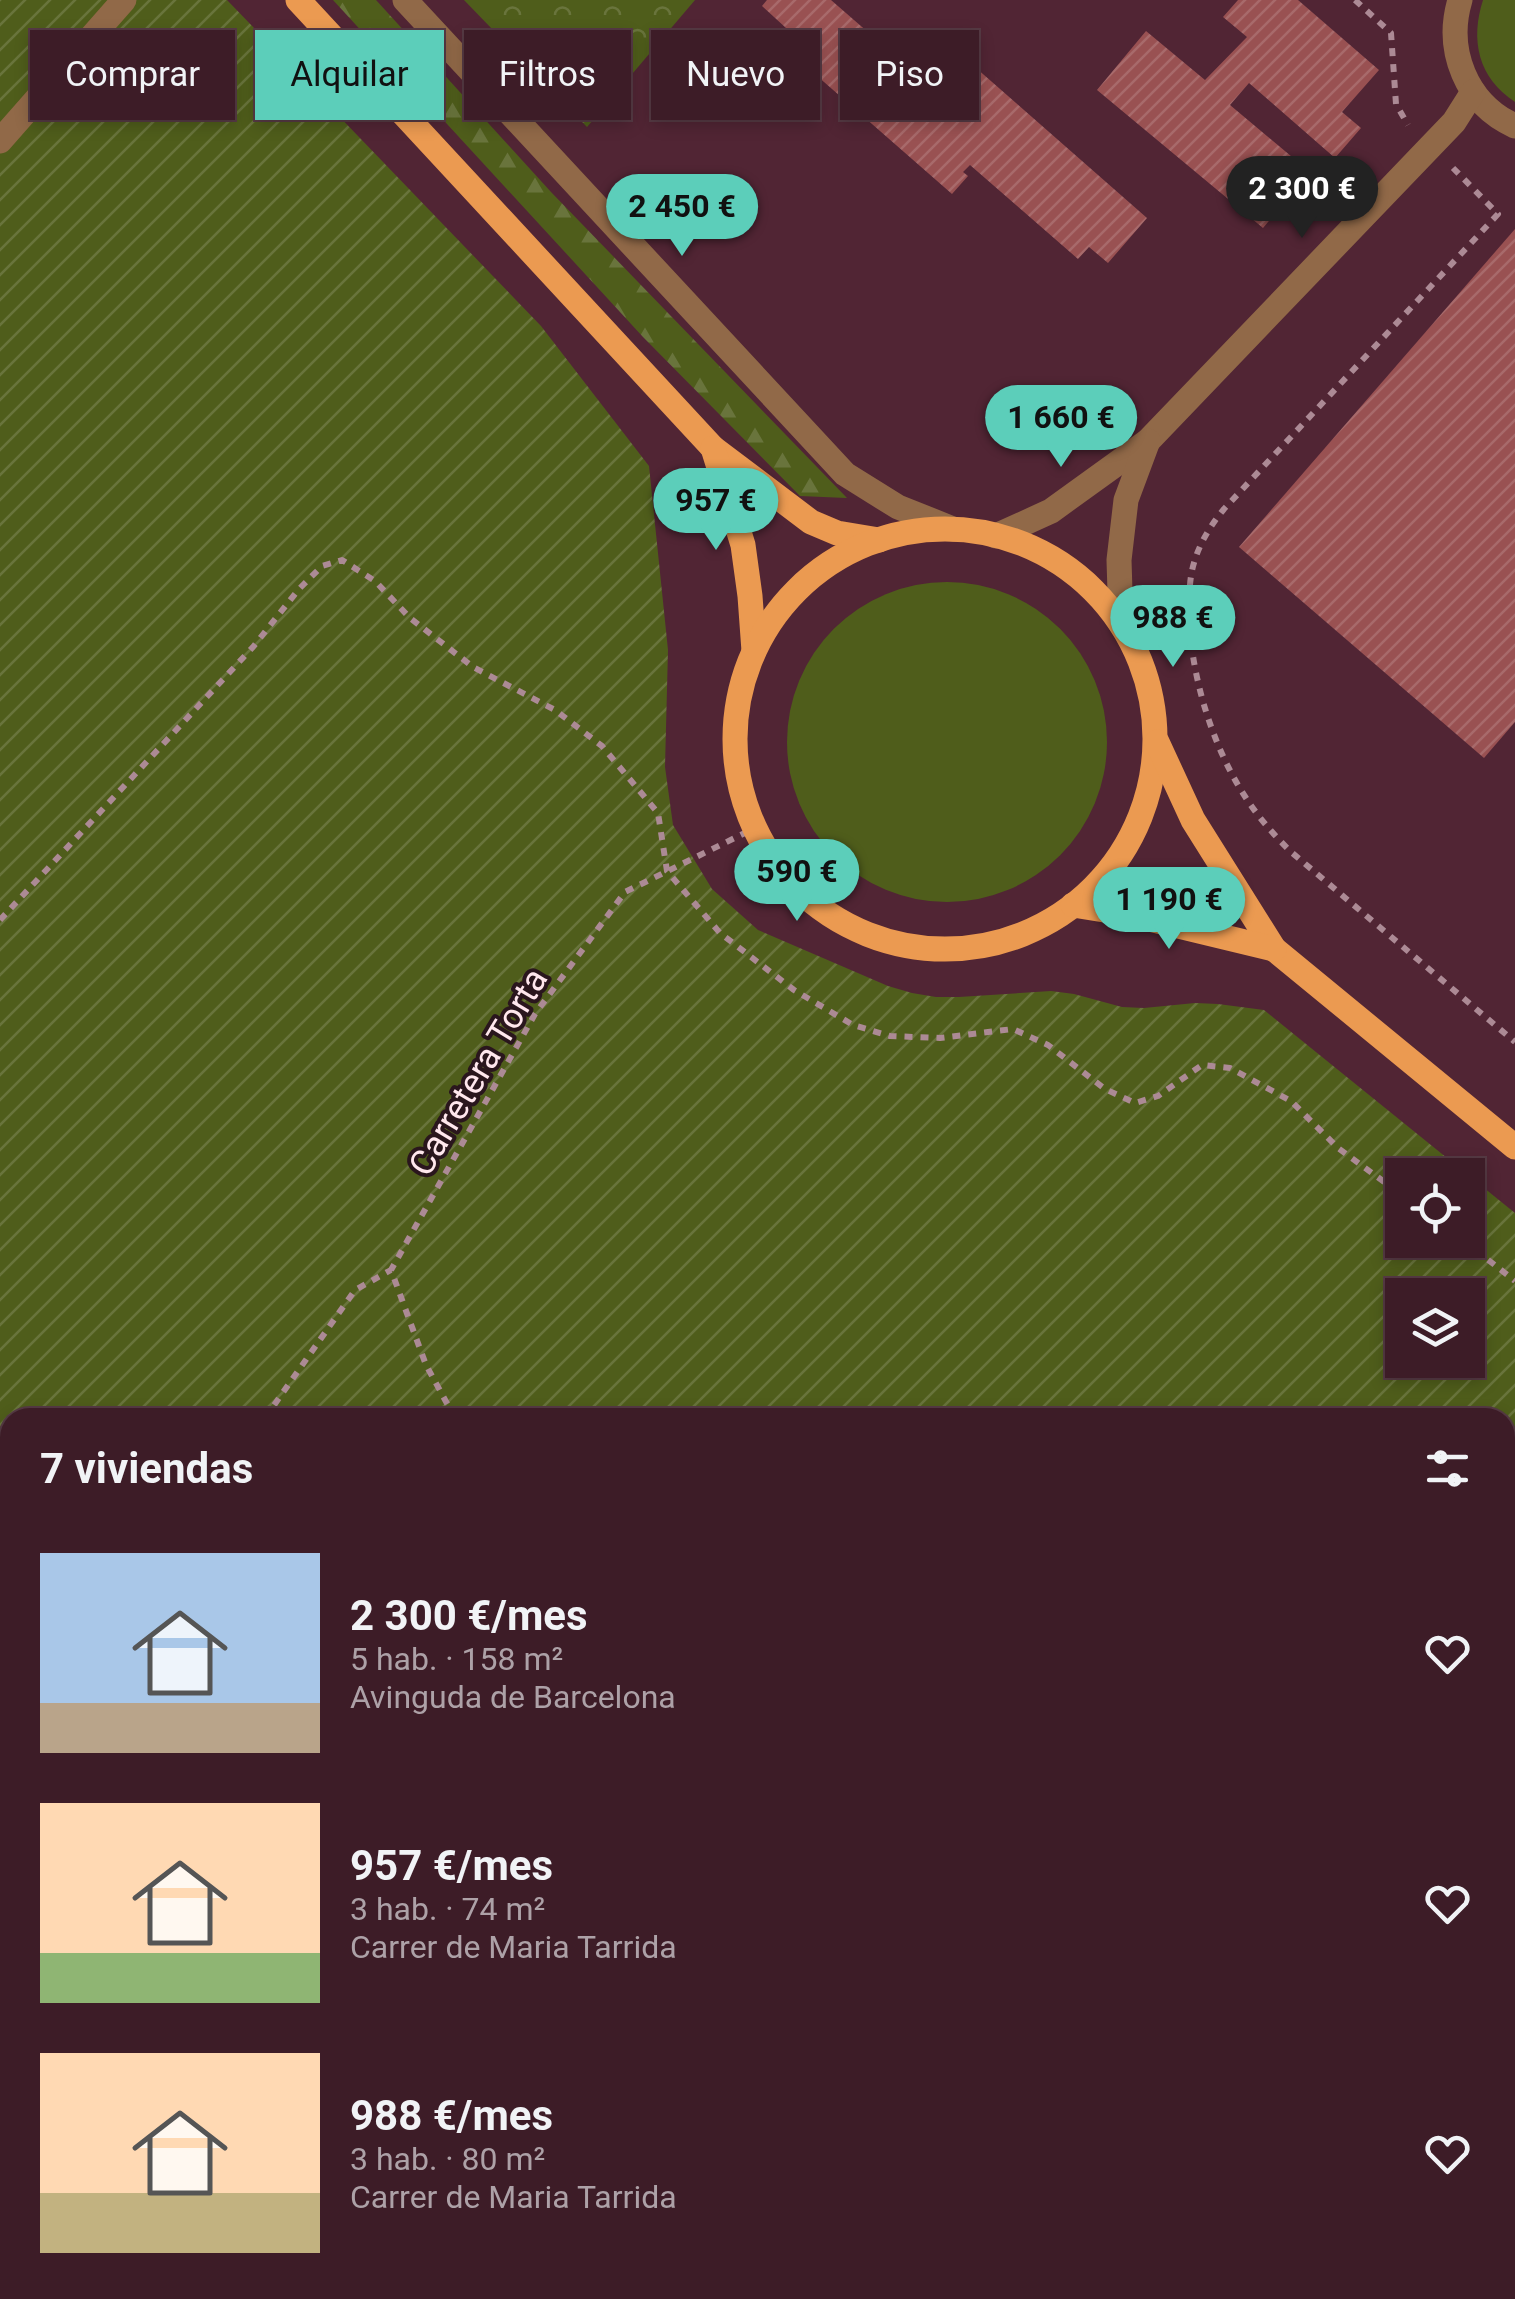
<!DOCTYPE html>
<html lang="es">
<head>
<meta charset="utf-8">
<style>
  :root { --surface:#3d1c27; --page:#44252f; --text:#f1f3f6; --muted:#ada1a7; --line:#563a44; --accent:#5cceba }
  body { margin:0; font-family:Roboto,sans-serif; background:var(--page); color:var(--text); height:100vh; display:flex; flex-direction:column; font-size:38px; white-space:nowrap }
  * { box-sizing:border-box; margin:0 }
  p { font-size:32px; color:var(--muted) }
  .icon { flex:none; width:55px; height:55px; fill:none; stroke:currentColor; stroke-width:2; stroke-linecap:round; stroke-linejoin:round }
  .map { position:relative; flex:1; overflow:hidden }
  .sheet { position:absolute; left:0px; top:1408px; width:1515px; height:892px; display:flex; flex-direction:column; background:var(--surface); border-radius:30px 30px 0 0; box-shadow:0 5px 15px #0003,0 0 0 2px var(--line) }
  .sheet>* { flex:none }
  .hud { position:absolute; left:30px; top:30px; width:1000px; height:90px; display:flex; gap:20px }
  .fabs { position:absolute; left:1385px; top:1158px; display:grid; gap:20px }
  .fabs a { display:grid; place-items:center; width:100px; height:100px; border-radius:0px; background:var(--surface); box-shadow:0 5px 15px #0003,0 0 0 2px var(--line); font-size:50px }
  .price { position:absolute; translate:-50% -85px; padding:0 22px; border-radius:35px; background:var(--accent); color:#111; font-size:32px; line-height:65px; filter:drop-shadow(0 2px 5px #0008) }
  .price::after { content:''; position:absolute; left:50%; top:60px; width:30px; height:22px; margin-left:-15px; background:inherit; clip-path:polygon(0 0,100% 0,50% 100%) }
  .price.current { background:#222; color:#fff }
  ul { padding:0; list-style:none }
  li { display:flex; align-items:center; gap:30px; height:250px; padding:0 40px }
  li span { display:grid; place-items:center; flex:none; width:280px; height:200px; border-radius:0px; color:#555 }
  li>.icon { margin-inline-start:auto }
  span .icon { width:120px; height:120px; fill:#fffc; stroke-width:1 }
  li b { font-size:42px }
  h2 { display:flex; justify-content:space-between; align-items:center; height:120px; padding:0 40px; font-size:42px }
  .chip { padding:0 35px; border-radius:0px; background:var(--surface); box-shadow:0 5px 15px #0003,0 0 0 2px var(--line); font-size:35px; line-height:90px }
  .chip.current { background:var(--accent); color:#111 }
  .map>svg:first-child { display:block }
</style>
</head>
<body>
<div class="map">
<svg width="1515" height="2299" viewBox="0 0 1515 2299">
  <defs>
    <pattern id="forest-firs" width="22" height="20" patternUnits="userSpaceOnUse" patternTransform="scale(2.5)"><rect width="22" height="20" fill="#4f5d1b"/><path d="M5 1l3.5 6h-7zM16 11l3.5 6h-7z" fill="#69743c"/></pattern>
    <pattern id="park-crowns" width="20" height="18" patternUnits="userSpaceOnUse" patternTransform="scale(2.5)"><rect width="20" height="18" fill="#4f5d1b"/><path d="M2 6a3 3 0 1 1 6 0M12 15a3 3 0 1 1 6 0" fill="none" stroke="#69743c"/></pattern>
    <pattern id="garden-furrows" width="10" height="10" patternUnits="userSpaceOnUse" patternTransform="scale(2.5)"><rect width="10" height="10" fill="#4f5d1b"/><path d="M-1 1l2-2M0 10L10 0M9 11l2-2" fill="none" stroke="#69743c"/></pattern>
    <pattern id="building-hatch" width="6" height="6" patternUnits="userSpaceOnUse" patternTransform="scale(2.5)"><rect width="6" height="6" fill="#995152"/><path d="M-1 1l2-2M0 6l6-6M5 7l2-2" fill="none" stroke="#a86a6b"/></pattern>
  </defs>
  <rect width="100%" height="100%" fill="#512534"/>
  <g fill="#4f5d1b">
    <path d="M1483,0H1515V102C1478,78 1470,40 1483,0Z"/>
    <circle cx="947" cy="742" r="160"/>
  </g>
  <polygon fill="url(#forest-firs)" points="333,0 376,0 551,192 847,498 800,496 643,337"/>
  <polygon fill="url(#park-crowns)" points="464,0 695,0 587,127"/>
  <path fill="url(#garden-furrows)" fill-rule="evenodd" d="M0,0H227L541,326L649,466L668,650L665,767L673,825L712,889L758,930L888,986L912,993L936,997H959L1051,991L1074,994L1122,1007L1144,1008L1195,1003L1218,1004L1264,1010L1515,1213V2299H0ZM1402,1175H1468V1240H1402ZM1402,1295H1468V1360H1402ZM10,1418H1505V2290H10Z"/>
  <g fill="url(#building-hatch)">
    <polygon points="767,0 831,0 923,80 930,72 921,63 943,39 1147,218 1108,263 1089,247 1078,259 970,165 963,172 968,176 952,194 776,40 786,28 762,6"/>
    <polygon points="1238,0 1298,0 1379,70 1342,112 1361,128 1335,158 1249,83 1230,105 1310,172 1263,228 1097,90 1146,31 1205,80 1247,37 1223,17"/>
    <polygon points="1515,229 1515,722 1484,758 1239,547"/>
  </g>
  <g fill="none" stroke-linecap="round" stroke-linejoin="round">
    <g stroke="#ac8a95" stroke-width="6" stroke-dasharray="8 8" stroke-linecap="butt">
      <polyline points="1355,0 1391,33 1396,104 1408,125"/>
      <path d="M1453,168L1498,214L1224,509C1206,531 1192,556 1190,585C1184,655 1208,740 1246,798C1259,818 1274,835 1290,851L1515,1042"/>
      <polyline points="0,920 253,647 299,589 322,566 342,560 375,581 410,618 473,667 555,710 602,746 658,813 667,871 720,933 794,990 853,1025 890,1036 940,1038 1013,1029 1048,1045 1105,1089 1135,1103 1158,1096 1202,1065 1230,1068 1291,1101 1338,1148 1402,1195"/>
      <polyline points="1463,1240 1515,1281"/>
      <polyline points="265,1418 355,1290 391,1270"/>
      <polyline points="455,1418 426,1365 391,1270 535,1014 625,892 755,828"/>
      <polyline points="1505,1656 1515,1645"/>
      <polyline points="0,1783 10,1770"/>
      <polyline points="863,2290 866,2299"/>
      <polyline points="834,2299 841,2290"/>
    </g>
    <g stroke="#916948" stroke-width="25">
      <polyline points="405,0 845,474 898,507 953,529"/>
      <path d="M1460,0C1445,50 1466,104 1515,126"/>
      <polyline points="0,141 124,0"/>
      <polyline points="996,536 1051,511 1148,441 1430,147 1454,122 1473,92"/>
      <polyline points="1121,624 1119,560 1126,500 1148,441"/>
    </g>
    <g stroke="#eb9a51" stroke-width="25">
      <polyline points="298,0 713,448 811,522 837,533 879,540"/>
      <polyline points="713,448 743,545 750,596 754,651"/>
      <circle cx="945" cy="739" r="210"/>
      <polyline points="1157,742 1193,820 1274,949 1515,1147"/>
      <polyline points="1073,905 1129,914 1274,949"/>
    </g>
  </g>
  <g text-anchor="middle" stroke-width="8" stroke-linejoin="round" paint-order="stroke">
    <g font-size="35" fill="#ffe7ed" stroke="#2a161d">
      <text transform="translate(478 1072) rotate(-59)" y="12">Carretera Torta</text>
    </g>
  </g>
</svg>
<div class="fabs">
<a><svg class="icon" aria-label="locate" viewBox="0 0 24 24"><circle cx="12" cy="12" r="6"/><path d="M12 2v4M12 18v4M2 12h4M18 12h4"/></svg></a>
<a><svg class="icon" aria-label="layers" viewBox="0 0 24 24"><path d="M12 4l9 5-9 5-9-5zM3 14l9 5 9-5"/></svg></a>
</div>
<b class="price current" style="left:1302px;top:241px">2 300 €</b>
<b class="price" style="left:682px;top:259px">2 450 €</b>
<b class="price" style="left:1061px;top:470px">1 660 €</b>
<b class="price" style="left:716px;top:553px">957 €</b>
<b class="price" style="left:1173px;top:670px">988 €</b>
<b class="price" style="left:797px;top:924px">590 €</b>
<b class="price" style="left:1169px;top:952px">1 190 €</b>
<div class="hud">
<a class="chip">Comprar</a>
<a class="chip current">Alquilar</a>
<a class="chip">Filtros</a>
<a class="chip">Nuevo</a>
<a class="chip">Piso</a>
</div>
<section class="sheet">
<h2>7 viviendas<svg class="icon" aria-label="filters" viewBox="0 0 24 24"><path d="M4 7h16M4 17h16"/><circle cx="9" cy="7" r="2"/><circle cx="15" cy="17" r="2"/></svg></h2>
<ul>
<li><span style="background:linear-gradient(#a9c7e8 75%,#b9a48a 0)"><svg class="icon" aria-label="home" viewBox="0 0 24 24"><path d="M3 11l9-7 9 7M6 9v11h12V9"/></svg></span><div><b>2 300 €/mes</b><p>5 hab. · 158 m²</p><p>Avinguda de Barcelona</p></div><svg class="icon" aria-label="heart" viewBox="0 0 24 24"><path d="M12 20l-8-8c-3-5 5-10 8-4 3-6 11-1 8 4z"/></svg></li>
<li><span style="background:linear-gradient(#ffd9b3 75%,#8fb573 0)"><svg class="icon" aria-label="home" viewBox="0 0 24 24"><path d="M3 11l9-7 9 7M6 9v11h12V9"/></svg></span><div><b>957 €/mes</b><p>3 hab. · 74 m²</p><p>Carrer de Maria Tarrida</p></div><svg class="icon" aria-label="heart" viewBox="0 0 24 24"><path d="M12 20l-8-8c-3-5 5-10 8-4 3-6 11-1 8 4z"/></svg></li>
<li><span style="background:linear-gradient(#ffd9b3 70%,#c2b280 0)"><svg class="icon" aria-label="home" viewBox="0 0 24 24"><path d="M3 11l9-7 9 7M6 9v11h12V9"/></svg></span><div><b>988 €/mes</b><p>3 hab. · 80 m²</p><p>Carrer de Maria Tarrida</p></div><svg class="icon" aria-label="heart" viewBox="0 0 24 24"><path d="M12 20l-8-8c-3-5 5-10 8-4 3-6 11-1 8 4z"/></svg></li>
</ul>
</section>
</div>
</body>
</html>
